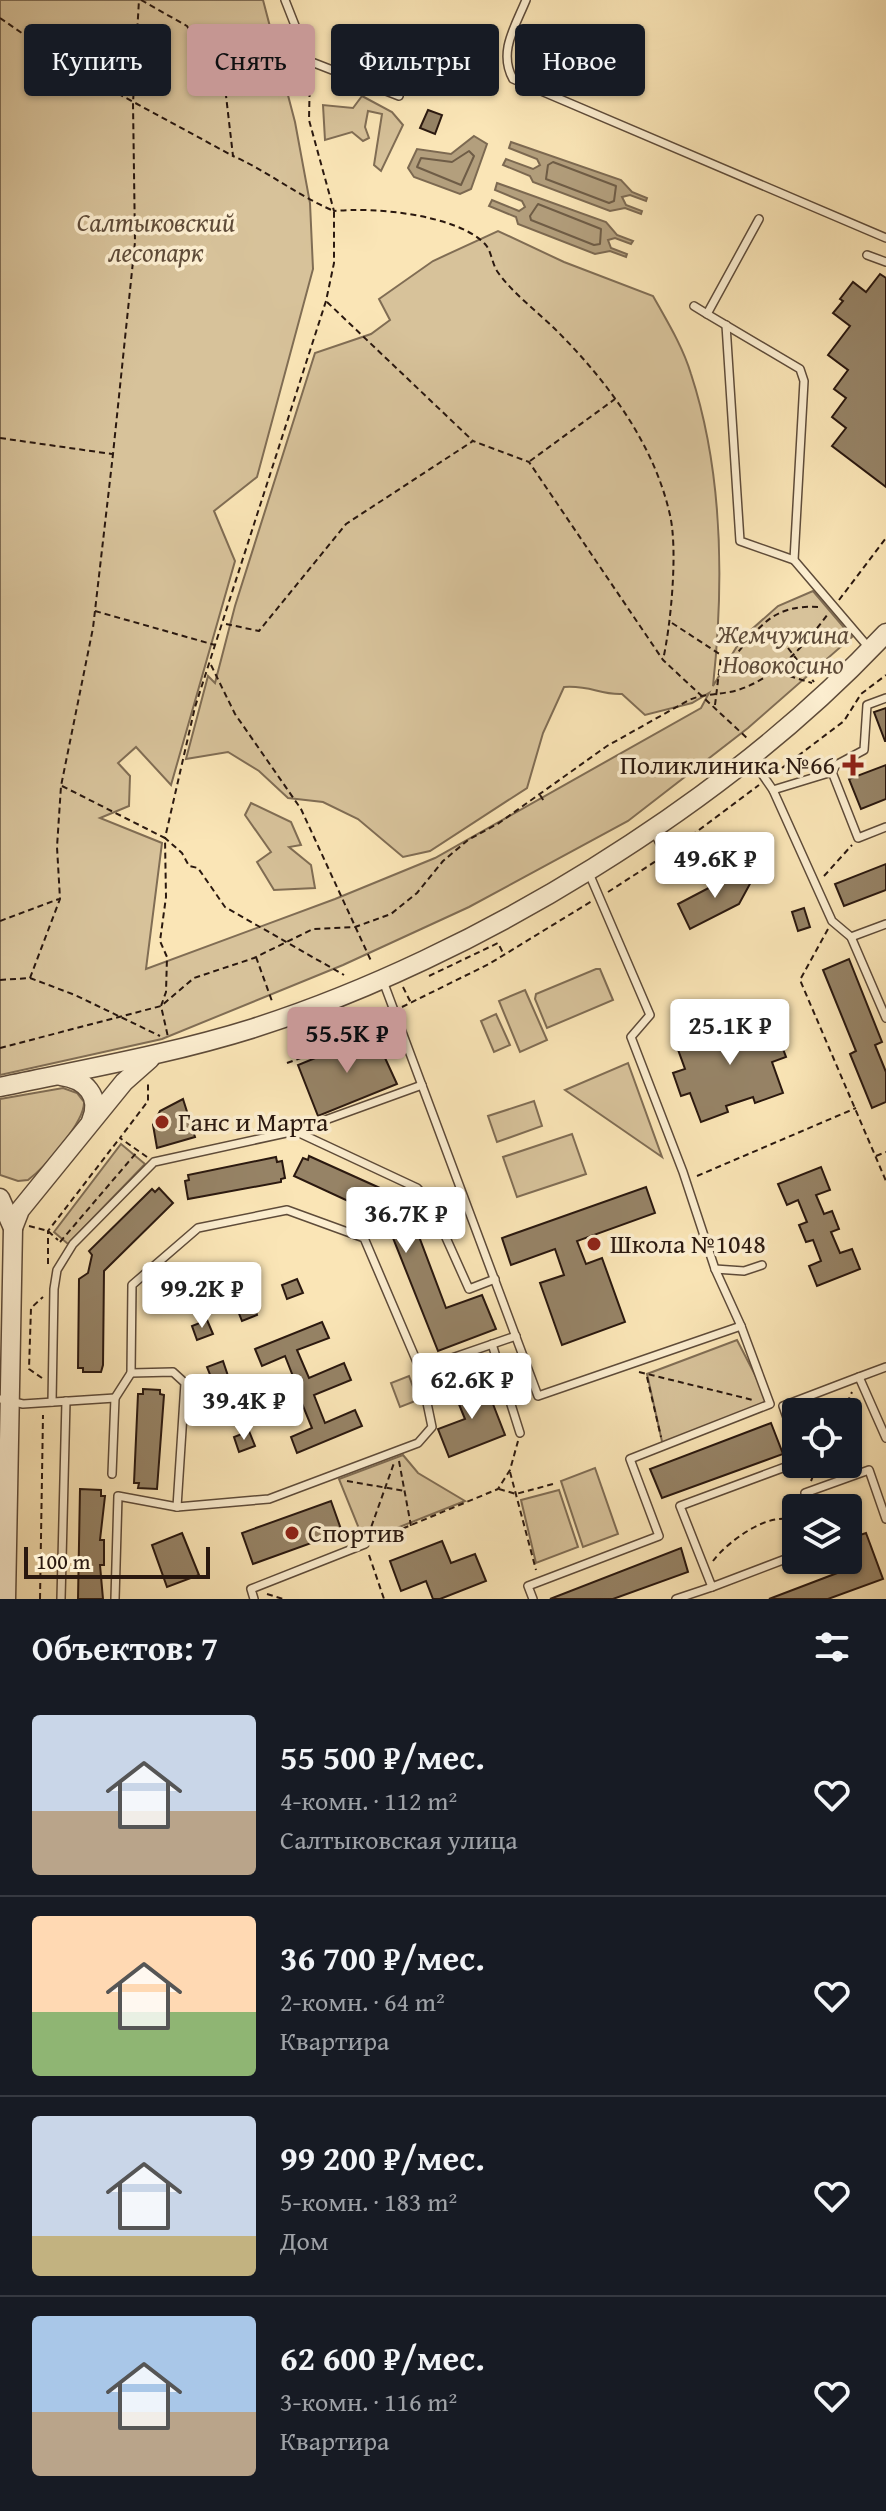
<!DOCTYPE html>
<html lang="ru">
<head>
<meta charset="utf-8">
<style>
  :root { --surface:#171b24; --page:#242831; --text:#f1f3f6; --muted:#9ea1a6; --line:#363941; --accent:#c59692 }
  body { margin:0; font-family:"Gentium Book Plus",serif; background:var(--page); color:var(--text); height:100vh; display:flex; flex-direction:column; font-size:30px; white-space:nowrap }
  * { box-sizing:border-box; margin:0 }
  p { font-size:26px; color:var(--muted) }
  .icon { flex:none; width:44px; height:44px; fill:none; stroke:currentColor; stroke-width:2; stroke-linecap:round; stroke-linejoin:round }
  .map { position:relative; height:1599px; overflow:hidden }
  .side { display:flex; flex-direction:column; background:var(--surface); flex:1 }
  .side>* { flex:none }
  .hud { position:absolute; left:24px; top:24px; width:838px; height:72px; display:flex; gap:16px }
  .buttons { position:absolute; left:782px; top:1398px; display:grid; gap:16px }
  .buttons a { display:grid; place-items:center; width:80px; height:80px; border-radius:8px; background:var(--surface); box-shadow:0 2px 6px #0004; font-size:40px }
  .scale { position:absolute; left:24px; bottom:20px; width:186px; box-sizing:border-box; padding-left:8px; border:4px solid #2a180f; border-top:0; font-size:22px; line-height:28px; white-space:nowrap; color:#2a180f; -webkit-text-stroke:6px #fceed0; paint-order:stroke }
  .price { position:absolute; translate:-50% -68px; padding:0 18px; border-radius:8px; background:#fff; color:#222; font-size:26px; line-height:52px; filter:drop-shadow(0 2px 4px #0008) }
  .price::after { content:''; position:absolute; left:50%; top:48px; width:24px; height:18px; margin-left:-12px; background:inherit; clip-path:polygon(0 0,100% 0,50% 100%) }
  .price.current { background:var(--accent); color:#111 }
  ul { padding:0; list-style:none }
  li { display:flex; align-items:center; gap:24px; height:200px; padding:0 32px }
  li+li { border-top:2px solid var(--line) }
  li span { display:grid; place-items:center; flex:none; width:224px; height:160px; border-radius:8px; color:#555 }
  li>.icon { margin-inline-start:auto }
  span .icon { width:96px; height:96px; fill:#fffc; stroke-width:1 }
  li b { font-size:34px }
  h2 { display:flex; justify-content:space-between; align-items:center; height:96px; padding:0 32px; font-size:34px }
  .pill { padding:0 28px; border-radius:8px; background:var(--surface); box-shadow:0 2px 6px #0004; font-size:28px; line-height:72px }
  .pill.current { background:var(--accent); color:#111 }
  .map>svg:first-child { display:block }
</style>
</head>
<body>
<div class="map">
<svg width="886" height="1599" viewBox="0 0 886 1599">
  <rect width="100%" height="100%" fill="#fae5b6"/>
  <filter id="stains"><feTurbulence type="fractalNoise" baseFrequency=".0025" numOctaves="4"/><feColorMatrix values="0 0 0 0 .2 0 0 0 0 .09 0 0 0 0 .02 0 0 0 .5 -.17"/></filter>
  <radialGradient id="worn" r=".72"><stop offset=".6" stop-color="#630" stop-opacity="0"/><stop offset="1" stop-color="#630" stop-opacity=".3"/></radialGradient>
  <g fill="#d7c29a" stroke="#806d54" stroke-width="2">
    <path d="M0,0H263L295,122L310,203L313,269L257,477L214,511L235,561L171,785L136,747L118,763L130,776L129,806L100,818L162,843L146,969L335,899L435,858L701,708L709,693L692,703L645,715L622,694C599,695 591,685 564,687L543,733L527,788L430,851L403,857L358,819L323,802L288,798L259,771L228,752L186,759L208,676L215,683L235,606L315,353L371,334L390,320L379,299L433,261L498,231L564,262L653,296C667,321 683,347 691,374C723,472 724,584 713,686L742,638L778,606L813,591L852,637L748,728L628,821L469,907L343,965L162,1039L0,1075Z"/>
    <polygon points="362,96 392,112 403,125 381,171 374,165 382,114 368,111 365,127 369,138 363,141 352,132 325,140 323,105 353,108"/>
    <polygon points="251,803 291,822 301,845 289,847 311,865 315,888 274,890 257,862 271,852 245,815"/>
    <polygon points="596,969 600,969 613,1000 547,1028 535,999 536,994"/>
    <polygon points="525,990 547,1040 520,1052 499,1001"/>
    <polygon points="496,1014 510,1045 494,1052 481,1021"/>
    <polygon points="628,1063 662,1157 565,1090"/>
    <path d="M63,1088L77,1093L84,1102C85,1122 44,1168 28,1180L18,1181L0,1175V1099Z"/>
    <polygon points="534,1101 542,1126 497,1142 488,1116"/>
    <polygon points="572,1134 586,1174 517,1197 503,1157"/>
    <polygon points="121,1144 145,1164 68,1244 54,1232"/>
    <polygon points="737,1340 770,1404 663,1446 647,1374"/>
    <polygon points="409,1376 418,1400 400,1407 391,1383"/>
    <polygon points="403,1455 418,1473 465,1501 364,1541 339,1479"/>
    <polygon points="595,1468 618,1534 583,1547 561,1481"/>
    <polygon points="559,1490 578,1547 536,1563 521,1500"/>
  </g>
  <g fill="#b39f7d" stroke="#7c6951" stroke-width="2">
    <polygon points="474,136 487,144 471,189 460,194 414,177 408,168 417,149 451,154"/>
    <polygon points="511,142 621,180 632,192 647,198 646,201 630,195 622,197 626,205 642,211 641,214 625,208 610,211 533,182 530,176 503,165 506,159 533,169 540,165 537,159 509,148"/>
    <polygon points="497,183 606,222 617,235 633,241 631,244 615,238 608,240 611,248 627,254 626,257 610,251 595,254 518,224 516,217 489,206 492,200 519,211 525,207 522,201 495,190"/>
  </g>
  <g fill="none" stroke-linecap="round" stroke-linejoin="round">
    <g stroke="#6e5c46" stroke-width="2">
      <polygon points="469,151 474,156 461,185 417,167 421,158 452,162"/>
      <polygon points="553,162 616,186 614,201 609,203 546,179 548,165"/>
      <polygon points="538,204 601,229 600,244 594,245 531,220 530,216"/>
    </g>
  </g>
  <g fill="#968366" stroke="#2a180f" stroke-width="2">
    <polygon points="428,110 442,115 435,134 420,128"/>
    <polygon points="880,274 886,278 886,487 832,446 846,428 832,417 846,398 834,389 848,370 828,355 850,326 833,313 843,301 840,299 853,282 866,292"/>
    <polygon points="886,708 886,741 885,741 874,712"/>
    <polygon points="886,765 886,799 861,809 849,779"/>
    <polygon points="886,864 886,890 844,906 835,884"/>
    <polygon points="741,871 751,882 739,904 690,929 678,904"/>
    <polygon points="804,908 810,927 798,931 792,912"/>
    <polygon points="849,959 882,1042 875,1045 886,1072 886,1102 872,1108 850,1054 856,1051 823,970"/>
    <polygon points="759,1013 768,1036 777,1033 786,1057 772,1062 783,1093 755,1103 753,1097 726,1106 728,1112 701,1122 690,1093 681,1096 673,1073 685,1069 676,1044 708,1033 709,1038 728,1031 726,1025"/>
    <polygon points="374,1034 397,1084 318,1116 298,1065"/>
    <polygon points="183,1099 195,1137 157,1148 153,1125 160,1111"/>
    <polygon points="309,1156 391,1193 391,1202 404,1212 409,1210 446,1308 482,1295 496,1329 438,1351 385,1218 294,1176 303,1158 308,1160"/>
    <polygon points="276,1157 277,1162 282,1161 285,1178 281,1179 281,1182 188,1199 185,1181 189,1180 188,1175"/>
    <polygon points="821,1167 830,1190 816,1195 824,1214 832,1211 839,1229 831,1232 840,1253 852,1249 860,1269 817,1286 809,1266 821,1261 813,1240 806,1242 799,1225 807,1222 798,1200 787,1205 778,1184"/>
    <polygon points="646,1187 655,1213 577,1241 586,1264 602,1258 625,1322 562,1345 540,1283 564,1275 555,1249 511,1265 502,1238"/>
    <polygon points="159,1188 173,1203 104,1271 103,1365 101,1372 83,1372 83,1368 78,1368 79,1279 88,1273 92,1255 89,1251 152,1189 155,1192"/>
    <polygon points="297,1279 303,1293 287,1299 282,1285"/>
    <polygon points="252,1300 257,1315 242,1321 236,1306"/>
    <polygon points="207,1320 213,1334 197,1340 192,1326"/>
    <polygon points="322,1322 329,1338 297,1350 309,1378 344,1363 351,1380 314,1395 325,1423 355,1410 362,1426 297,1453 291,1437 312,1428 301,1401 268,1414 262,1398 296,1384 285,1356 262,1366 255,1349"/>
    <polygon points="223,1361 228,1376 213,1382 207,1367"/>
    <polygon points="484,1381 505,1435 449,1457 438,1429 465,1419 454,1392"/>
    <polygon points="143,1389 160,1390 160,1394 164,1395 157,1489 138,1488 139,1483 134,1483 138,1394 143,1394"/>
    <polygon points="771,1423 783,1454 662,1498 650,1469"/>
    <polygon points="249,1431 255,1446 239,1452 234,1437"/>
    <polygon points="80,1489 101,1490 101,1496 105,1496 100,1540 104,1540 104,1565 100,1565 103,1599 78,1599"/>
    <polygon points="331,1501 342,1532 253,1564 242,1533"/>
    <polygon points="182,1533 199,1575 167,1587 152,1545"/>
    <polygon points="866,1533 883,1579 828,1599 769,1599 853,1567 848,1539"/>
    <polygon points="442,1541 451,1563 475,1554 486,1581 440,1599 433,1599 426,1581 401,1591 390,1561"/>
    <polygon points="681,1548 688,1572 613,1599 550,1599"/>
  </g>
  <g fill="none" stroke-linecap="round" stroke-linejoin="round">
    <g stroke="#5e4b39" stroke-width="10">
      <g id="service">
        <polyline points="285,0 309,61 399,96"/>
        <path d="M526,0C515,27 498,52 513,79L886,238"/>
        <polyline points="759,219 707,314 800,369 804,381 794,560 870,649"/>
        <polyline points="867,255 886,262"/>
        <polyline points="694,306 707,314"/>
        <polyline points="726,325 740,541 794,560"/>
        <polyline points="751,758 773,790 832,921 851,937 886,1018"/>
        <polyline points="832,772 836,765 864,750 867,705 886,698"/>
        <polyline points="773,790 832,772 858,838 886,827"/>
        <polyline points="653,829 676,878"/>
        <polyline points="851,937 886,924"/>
        <polyline points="383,981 538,1396 741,1326"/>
        <polyline points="295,1131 422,1085"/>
        <polyline points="715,1269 744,1271 762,1265"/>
        <polyline points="492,1344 520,1433"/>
        <polyline points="886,1367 859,1377 886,1438"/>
        <polyline points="420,1369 516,1336"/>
        <polyline points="0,1399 23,1404 115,1398"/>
        <polyline points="52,1402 54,1289 57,1270 73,1244 154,1162 295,1131 417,1188 430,1202 469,1289 495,1279"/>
        <polyline points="184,1419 250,1393"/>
        <polyline points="796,1443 783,1406 859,1377"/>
        <polyline points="796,1463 680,1506 712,1587 796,1555"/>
        <polyline points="112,1474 115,1398 131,1373 132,1285 198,1228 287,1210 364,1238 420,1369 432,1427 418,1443 269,1499 177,1507"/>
        <polyline points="810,1508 805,1493 869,1470 886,1519"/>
        <polyline points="61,1599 66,1401"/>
        <polyline points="115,1599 118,1496 177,1507 185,1383 173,1372 131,1373"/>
        <polyline points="254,1599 251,1589 365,1544"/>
        <polyline points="533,1599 528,1586 659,1536 630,1459 770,1404 741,1326 715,1269 683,1172 631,1037 650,1015 588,871"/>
        <polyline points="676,1599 712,1587"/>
      </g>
    </g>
    <g stroke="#5e4b39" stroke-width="21">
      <g id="tertiary">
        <path d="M61,1076C85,1079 102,1096 91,1121"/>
        <path d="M0,1087C85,1069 171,1054 254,1028C476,957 727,803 886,633"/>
        <polyline points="0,1198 13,1228 6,1599"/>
        <polyline points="13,1228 20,1210 124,1082 150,1059"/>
      </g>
    </g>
    <g stroke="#2a180f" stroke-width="2" stroke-dasharray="6 4" stroke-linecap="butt">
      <path d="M141,0L187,26L225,87L233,156C269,172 298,196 334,211V263L326,301L195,707L165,838L182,853L189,866L198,868L225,907L344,975"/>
      <polyline points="0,18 80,73 233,156"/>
      <path d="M310,71L309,120L334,211C373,207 456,214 485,244C491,250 492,263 497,271C512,293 538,312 557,331C608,382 654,444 670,515C678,550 671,624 663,660"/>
      <polyline points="327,302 473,441"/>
      <polyline points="0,438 112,454"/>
      <polyline points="530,461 615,399"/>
      <polyline points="839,600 886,538"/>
      <polyline points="95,611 215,645"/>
      <polyline points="672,623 721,655 812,683"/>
      <polyline points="226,624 259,631 346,524 473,441 529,462 663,660 748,739"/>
      <polyline points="788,648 814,682"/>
      <path d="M732,659C761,626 772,604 820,607"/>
      <polyline points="211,665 235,714 301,809 372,963"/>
      <polyline points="715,705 721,656"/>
      <polyline points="774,774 844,721 861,694 886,675"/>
      <polyline points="62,786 165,838 166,897 160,941 167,957 166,992 161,1006 168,1037"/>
      <polyline points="540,795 545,803"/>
      <polyline points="675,848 759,785"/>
      <polyline points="824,876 852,845"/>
      <polyline points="608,892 656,861"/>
      <polyline points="0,921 59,899"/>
      <polyline points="828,929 800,980 886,1181"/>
      <polyline points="256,957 273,1004"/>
      <polyline points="429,976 498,943 504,955"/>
      <polyline points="30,978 60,899 57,847 61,786 93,628 113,454 135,242 133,103 139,0"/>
      <polyline points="0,980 30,978 75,995 160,1036"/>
      <polyline points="403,987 411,1003"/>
      <polyline points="402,1007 489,964 592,901"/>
      <path d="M0,1048L161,1006L194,978L254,958L313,929L355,927L391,914L417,893L443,861L468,840L499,823L607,746L689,700C705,693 721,695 738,690C777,677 804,646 828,614"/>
      <polyline points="287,1063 391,1025"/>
      <polyline points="876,1156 886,1152"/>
      <polyline points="147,1157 120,1138 148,1101 148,1084"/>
      <polyline points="697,1176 856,1108"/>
      <polyline points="29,1226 48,1231 58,1240"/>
      <polyline points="60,1242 137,1152"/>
      <polyline points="48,1264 48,1231 119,1139"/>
      <polyline points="639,1372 753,1400"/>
      <polyline points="647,1377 661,1437"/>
      <polyline points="42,1378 29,1369 31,1308 43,1297"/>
      <polyline points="843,1412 852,1392"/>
      <polyline points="399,1461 411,1526"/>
      <polyline points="510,1472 536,1570"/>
      <polyline points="347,1481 405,1491"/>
      <polyline points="811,1481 818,1464"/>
      <polyline points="499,1489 516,1494 553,1484"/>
      <polyline points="368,1536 394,1463"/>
      <polyline points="375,1540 498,1489 510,1470 518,1441"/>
      <polyline points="369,1555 384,1599"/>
      <path d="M713,1561C727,1542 772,1508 796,1522"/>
      <polyline points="267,1594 283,1599"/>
      <polyline points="40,1599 43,1415"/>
    </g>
    <use href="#service" stroke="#fceed0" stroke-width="7"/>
    <use href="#tertiary" stroke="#fceed0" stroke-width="18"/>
  </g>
  <g fill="#8f2418" stroke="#fceed0" stroke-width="3">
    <path d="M849 753h8v8h8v8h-8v8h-8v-8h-8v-8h8z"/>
    <circle cx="162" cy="1122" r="8"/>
    <circle cx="594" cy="1244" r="8"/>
    <circle cx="292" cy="1533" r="8"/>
  </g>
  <g text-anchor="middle" stroke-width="7" stroke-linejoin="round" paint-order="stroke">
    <g font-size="26" font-style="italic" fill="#5e4b39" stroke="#fceed0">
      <text x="156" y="231">Салтыковский<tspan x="156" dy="30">лесопарк</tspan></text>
      <text x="783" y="643">Жемчужина<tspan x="783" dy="30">Новокосино</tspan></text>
    </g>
    <g font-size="26" fill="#2a180f" stroke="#fceed0" text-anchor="start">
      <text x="835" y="774" text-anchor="end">Поликлиника №66</text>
      <text x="178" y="1131">Ганс и Марта</text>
      <text x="610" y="1253">Школа №1048</text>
      <text x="308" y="1542">Спортив</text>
    </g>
  </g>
  <rect width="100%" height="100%" filter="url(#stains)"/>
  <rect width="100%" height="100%" fill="url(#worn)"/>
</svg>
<div class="buttons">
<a><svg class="icon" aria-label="locate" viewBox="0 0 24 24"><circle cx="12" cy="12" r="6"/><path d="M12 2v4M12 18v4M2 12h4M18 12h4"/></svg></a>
<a><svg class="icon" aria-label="layers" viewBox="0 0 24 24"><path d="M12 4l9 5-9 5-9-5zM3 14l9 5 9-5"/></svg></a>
</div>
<div class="scale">100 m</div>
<b class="price" style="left:715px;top:900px">49.6K ₽</b>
<b class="price" style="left:730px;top:1067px">25.1K ₽</b>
<b class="price current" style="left:347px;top:1075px">55.5K ₽</b>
<b class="price" style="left:406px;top:1255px">36.7K ₽</b>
<b class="price" style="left:202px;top:1330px">99.2K ₽</b>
<b class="price" style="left:472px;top:1421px">62.6K ₽</b>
<b class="price" style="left:244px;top:1442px">39.4K ₽</b>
<div class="hud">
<a class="pill">Купить</a>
<a class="pill current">Снять</a>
<a class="pill">Фильтры</a>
<a class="pill">Новое</a>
</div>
</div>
<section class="side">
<h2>Объектов: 7<svg class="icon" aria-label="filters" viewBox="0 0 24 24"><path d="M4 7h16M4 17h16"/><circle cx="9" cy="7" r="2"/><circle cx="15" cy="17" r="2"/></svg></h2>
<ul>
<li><span style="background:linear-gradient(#c9d6e8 60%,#b9a48a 0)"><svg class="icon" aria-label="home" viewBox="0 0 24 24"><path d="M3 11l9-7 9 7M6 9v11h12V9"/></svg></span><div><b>55 500 ₽/мес.</b><p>4-комн. · 112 m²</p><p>Салтыковская улица</p></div><svg class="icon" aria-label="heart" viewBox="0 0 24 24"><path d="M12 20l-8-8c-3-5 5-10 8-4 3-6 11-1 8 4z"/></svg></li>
<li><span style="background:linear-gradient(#ffd9b3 60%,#8fb573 0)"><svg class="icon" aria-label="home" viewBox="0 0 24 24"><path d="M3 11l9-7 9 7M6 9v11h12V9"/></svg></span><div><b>36 700 ₽/мес.</b><p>2-комн. · 64 m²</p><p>Квартира</p></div><svg class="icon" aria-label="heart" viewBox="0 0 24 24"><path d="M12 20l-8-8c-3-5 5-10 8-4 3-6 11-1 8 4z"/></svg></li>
<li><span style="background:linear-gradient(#c9d6e8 75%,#c2b280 0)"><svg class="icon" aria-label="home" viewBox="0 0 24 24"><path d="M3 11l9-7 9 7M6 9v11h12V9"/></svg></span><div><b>99 200 ₽/мес.</b><p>5-комн. · 183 m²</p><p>Дом</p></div><svg class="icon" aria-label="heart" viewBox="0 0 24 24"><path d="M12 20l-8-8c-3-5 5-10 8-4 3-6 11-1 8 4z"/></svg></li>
<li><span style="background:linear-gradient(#a9c7e8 60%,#b9a48a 0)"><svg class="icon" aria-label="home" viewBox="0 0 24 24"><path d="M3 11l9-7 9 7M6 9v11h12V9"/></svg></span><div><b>62 600 ₽/мес.</b><p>3-комн. · 116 m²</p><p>Квартира</p></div><svg class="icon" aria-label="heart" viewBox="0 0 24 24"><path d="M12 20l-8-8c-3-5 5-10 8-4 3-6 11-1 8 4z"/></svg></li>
</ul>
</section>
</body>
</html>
